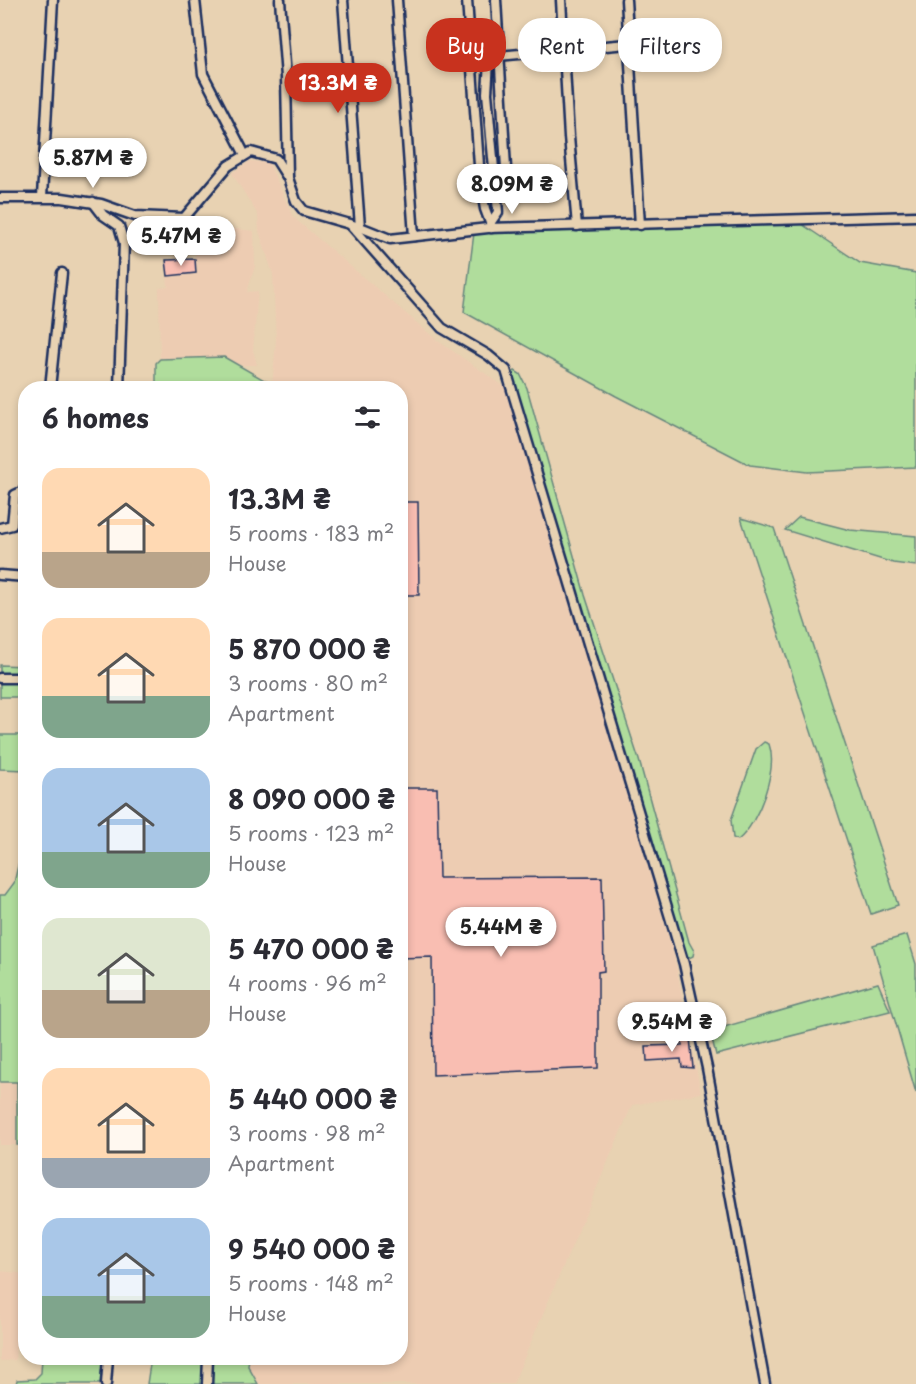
<!DOCTYPE html>
<html lang="en">
<head>
<meta charset="utf-8">
<style>
  :root { --surface:#fff; --page:#f2f2f3; --text:#2b2b33; --muted:#7c7c81; --accent:#c8321e }
  body { margin:0; font-family:"Playpen Sans",sans-serif; background:var(--page); color:var(--text); height:100vh; display:flex; flex-direction:column; font-size:22px; white-space:nowrap }
  * { box-sizing:border-box; margin:0 }
  p { font-size:20px; color:var(--muted) }
  .icon { flex:none; width:33px; height:33px; fill:none; stroke:currentColor; stroke-width:2; stroke-linecap:round; stroke-linejoin:round }
  .map { position:relative; flex:1; overflow:hidden }
  .drawer { position:absolute; left:18px; top:381px; width:390px; height:984px; display:flex; flex-direction:column; background:var(--surface); border-radius:24px; box-shadow:0 3px 9px #0003 }
  .drawer>* { flex:none }
  .hud { position:absolute; left:426px; top:18px; width:399px; height:54px; display:flex; gap:12px }
  .price { position:absolute; translate:-50% -51px; padding:0 14px; border-radius:21px; background:#fff; color:#222; font-size:20px; line-height:39px; filter:drop-shadow(0 2px 3px #0008) }
  .price::after { content:''; position:absolute; left:50%; top:36px; width:18px; height:14px; margin-left:-9px; background:inherit; clip-path:polygon(0 0,100% 0,50% 100%) }
  .price.current { background:var(--accent); color:#fff }
  ul { padding:0; list-style:none }
  li { display:flex; align-items:center; gap:18px; height:150px; padding:0 24px }
  li span { display:grid; place-items:center; flex:none; width:168px; height:120px; border-radius:18px; color:#555 }
  li>.icon { margin-inline-start:auto }
  span .icon { width:72px; height:72px; fill:#fffc; stroke-width:1 }
  li b { font-size:26px }
  h2 { display:flex; justify-content:space-between; align-items:center; height:72px; padding:0 24px; font-size:26px }
  .tag { padding:0 21px; border-radius:24px; background:var(--surface); box-shadow:0 3px 9px #0003; font-size:21px; line-height:54px }
  .tag.current { background:var(--accent); color:#fff }
  .map>svg:first-child { display:block }
</style>
</head>
<body>
<div class="map">
<svg width="916" height="1384" viewBox="0 0 916 1384">
  <rect width="100%" height="100%" fill="#e8d2b2"/>
  <filter id="ink" filterUnits="userSpaceOnUse"><feTurbulence type="fractalNoise" baseFrequency=".0167" numOctaves="2"/><feDisplacementMap in="SourceGraphic" scale="12" xChannelSelector="R" yChannelSelector="G"/><feConvolveMatrix kernelMatrix="1 2 1 2 8 2 1 2 1" color-interpolation-filters="sRGB"/></filter>
  <g filter="url(#ink)">
    <g fill="#edccb2">
      <polygon points="250,161 269,163 293,217 438,341 505,387 674,955 701,1093 632,1105 513,1384 258,1384 248,1366 250,1358 400,1358 400,388 272,388 276,340 273,274 259,231 258,215 232,173"/>
      <polygon points="196,224 254,231 255,266 247,292 258,291 253,350 257,365 239,365 223,357 160,359 159,288 168,287 166,260 195,258"/>
      <polygon points="18,1081 17,1145 0,1145 0,1082"/>
      <polygon points="0,1271 25,1274 25,1330 17,1331 15,1360 0,1361"/>
    </g>
    <g fill="#b0dd9c" stroke="#66867d" stroke-width="1.5">
      <polygon points="800,223 860,263 916,273 916,467 807,472 750,465 616,396 464,312 474,233 488,228"/>
      <polygon points="224,357 273,385 272,388 156,388 156,363 160,359"/>
      <polygon points="515,371 520,374 527,388 585,595 639,760 689,942 694,951 693,956 687,959 511,374"/>
      <polygon points="799,517 850,530 916,536 916,566 893,563 785,530"/>
      <polygon points="741,518 774,528 898,905 871,914"/>
      <polygon points="0,665 25,666 25,697 0,697"/>
      <polygon points="0,735 25,735 25,770 0,769"/>
      <path d="M764,742L769,744C778,769 759,823 738,840L733,838L731,820L756,749Z"/>
      <polygon points="25,854 26,1145 17,1145 17,1082 0,1082 0,895 5,895 14,883 20,857"/>
      <polygon points="907,935 916,964 916,1093 873,945"/>
      <polygon points="878,983 890,1011 716,1055 710,1031"/>
      <polygon points="42,1358 103,1358 100,1384 16,1384 17,1380 35,1379 41,1373"/>
      <polygon points="151,1358 249,1358 248,1366 258,1384 147,1384"/>
    </g>
    <g fill="#f9beb2" stroke="#1b2f5e" stroke-width="1.5">
      <polygon points="195,259 196,273 168,276 166,260"/>
      <polygon points="400,502 418,502 419,595 400,595"/>
      <polygon points="400,788 437,788 439,878 602,877 604,971 598,972 598,1068 433,1075 432,957 400,958"/>
      <polygon points="690,1038 693,1068 682,1067 681,1059 647,1061 646,1046 682,1045 681,1039"/>
    </g>
    <g fill="none" stroke-linecap="round" stroke-linejoin="round">
      <g stroke="#1b2f5e" stroke-width="13">
        <g id="minor">
          <polyline points="195,0 203,74 245,155"/>
          <polyline points="280,0 286,77 288,177"/>
          <polyline points="343,0 360,227"/>
          <polyline points="397,0 414,236"/>
          <polyline points="467,0 480,179 485,209 492,228"/>
          <polyline points="496,0 507,185 496,199"/>
          <polyline points="561,0 569,137 577,226"/>
          <polyline points="626,0 640,225"/>
          <polyline points="498,56 670,40"/>
          <polyline points="489,61 487,93 498,212 491,222"/>
          <polyline points="42,197 53,0"/>
          <polyline points="0,198 62,198 101,204 135,216 184,218 228,166 251,152 276,159 288,178 296,201 304,211 360,227 390,239 488,228 916,216"/>
          <polyline points="93,202 103,215 119,226 124,243 119,388"/>
          <polyline points="350,224 442,328 488,355 506,370 684,964 707,1068 765,1384"/>
          <polyline points="50,388 62,273"/>
          <polyline points="0,528 12,525 15,495 26,490"/>
          <polyline points="0,575 26,577"/>
          <polyline points="0,678 26,678"/>
          <polyline points="106,1384 108,1358"/>
          <polyline points="207,1384 208,1358"/>
        </g>
      </g>
      <use href="#minor" stroke="#e8d2b2" stroke-width="8"/>
    </g>
  </g>
</svg>
<b class="price current" style="left:338px;top:114px">13.3M ₴</b>
<b class="price" style="left:93px;top:189px">5.87M ₴</b>
<b class="price" style="left:512px;top:215px">8.09M ₴</b>
<b class="price" style="left:181px;top:267px">5.47M ₴</b>
<b class="price" style="left:501px;top:958px">5.44M ₴</b>
<b class="price" style="left:672px;top:1053px">9.54M ₴</b>
<div class="hud">
<a class="tag current">Buy</a>
<a class="tag">Rent</a>
<a class="tag">Filters</a>
</div>
<section class="drawer">
<h2>6 homes<svg class="icon" aria-label="filters" viewBox="0 0 24 24"><path d="M4 7h16M4 17h16"/><circle cx="9" cy="7" r="2"/><circle cx="15" cy="17" r="2"/></svg></h2>
<ul>
<li><span style="background:linear-gradient(#ffd9b3 70%,#b9a48a 0)"><svg class="icon" aria-label="home" viewBox="0 0 24 24"><path d="M3 11l9-7 9 7M6 9v11h12V9"/></svg></span><div><b>13.3M ₴</b><p>5 rooms · 183 m²</p><p>House</p></div></li>
<li><span style="background:linear-gradient(#ffd9b3 65%,#7fa58c 0)"><svg class="icon" aria-label="home" viewBox="0 0 24 24"><path d="M3 11l9-7 9 7M6 9v11h12V9"/></svg></span><div><b>5 870 000 ₴</b><p>3 rooms · 80 m²</p><p>Apartment</p></div></li>
<li><span style="background:linear-gradient(#a9c7e8 70%,#7fa58c 0)"><svg class="icon" aria-label="home" viewBox="0 0 24 24"><path d="M3 11l9-7 9 7M6 9v11h12V9"/></svg></span><div><b>8 090 000 ₴</b><p>5 rooms · 123 m²</p><p>House</p></div></li>
<li><span style="background:linear-gradient(#dfe7d0 60%,#b9a48a 0)"><svg class="icon" aria-label="home" viewBox="0 0 24 24"><path d="M3 11l9-7 9 7M6 9v11h12V9"/></svg></span><div><b>5 470 000 ₴</b><p>4 rooms · 96 m²</p><p>House</p></div></li>
<li><span style="background:linear-gradient(#ffd9b3 75%,#9aa5b1 0)"><svg class="icon" aria-label="home" viewBox="0 0 24 24"><path d="M3 11l9-7 9 7M6 9v11h12V9"/></svg></span><div><b>5 440 000 ₴</b><p>3 rooms · 98 m²</p><p>Apartment</p></div></li>
<li><span style="background:linear-gradient(#a9c7e8 65%,#7fa58c 0)"><svg class="icon" aria-label="home" viewBox="0 0 24 24"><path d="M3 11l9-7 9 7M6 9v11h12V9"/></svg></span><div><b>9 540 000 ₴</b><p>5 rooms · 148 m²</p><p>House</p></div></li>
</ul>
</section>
</div>
</body>
</html>
